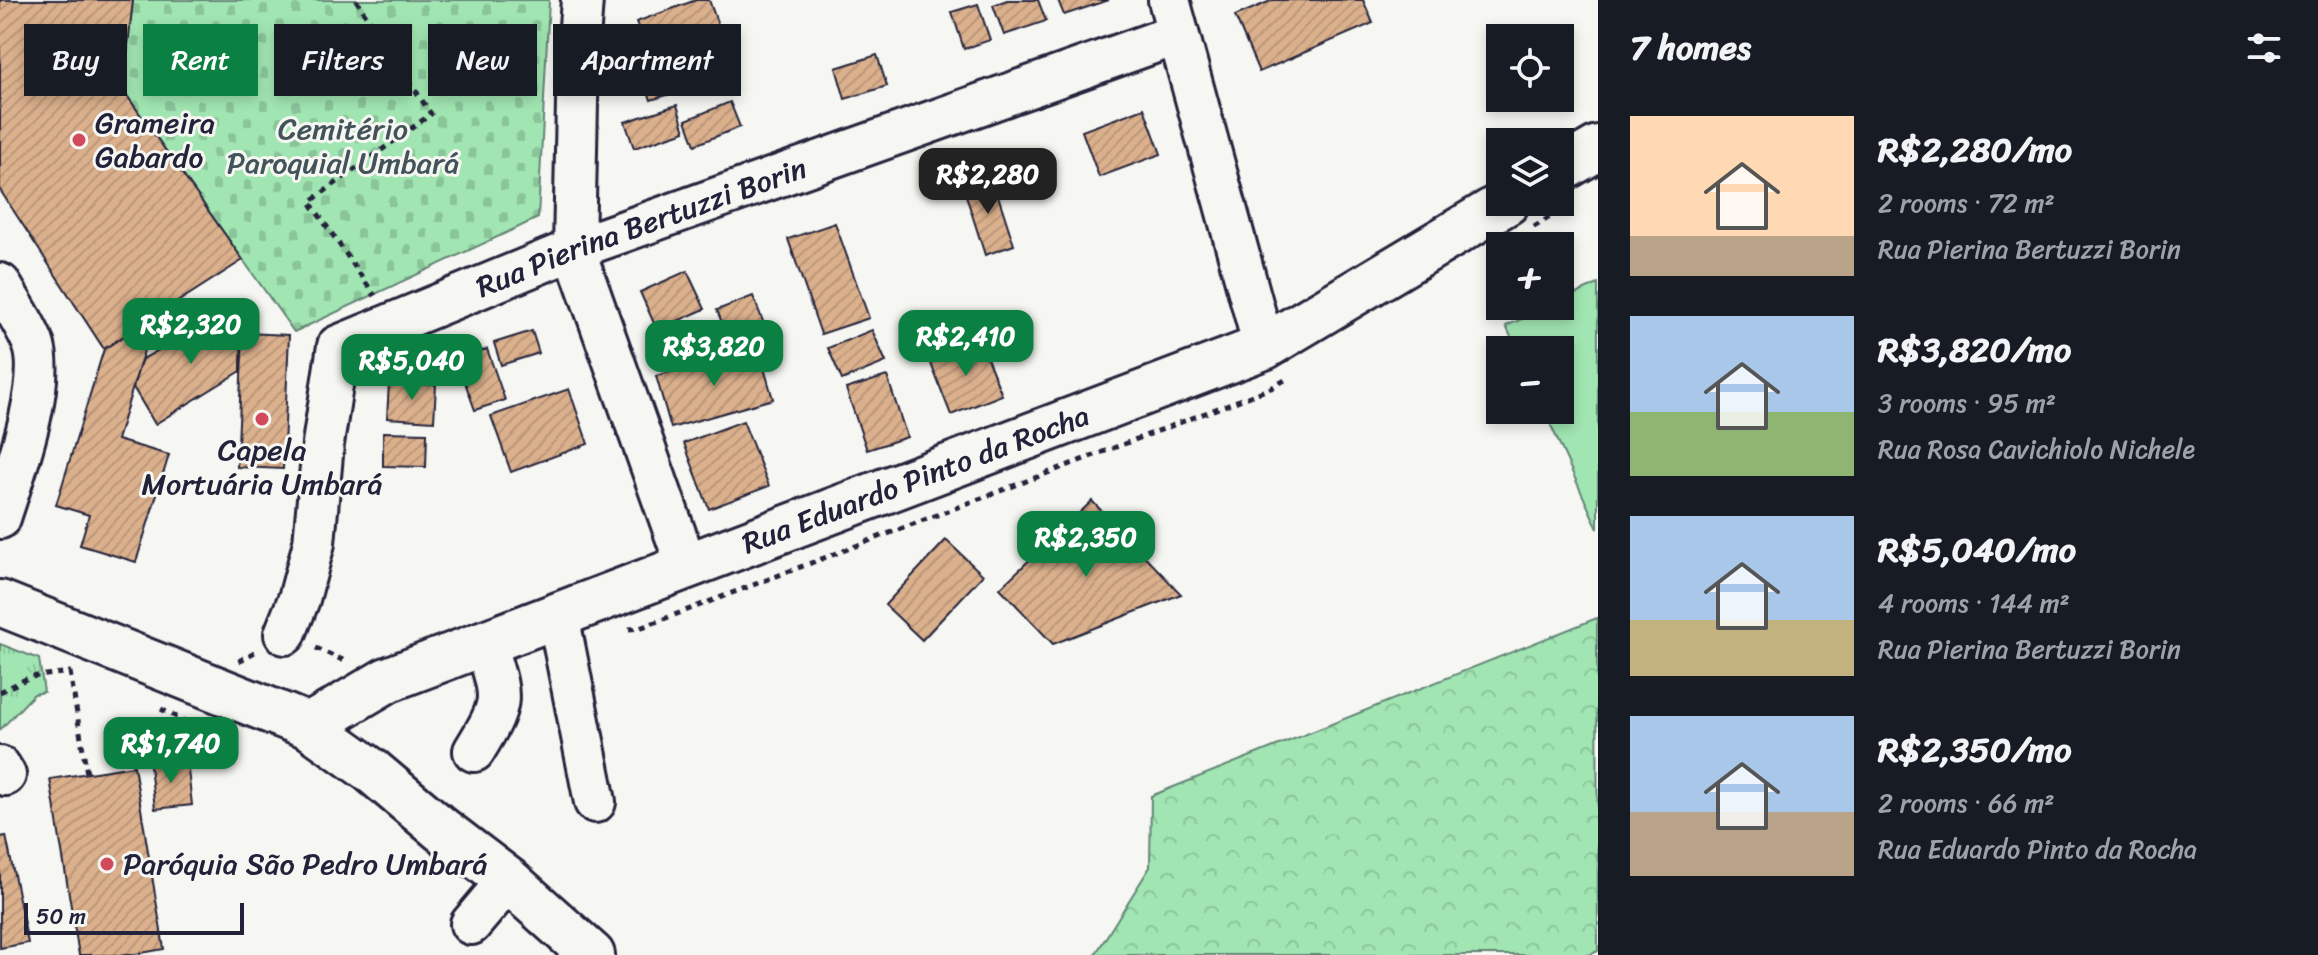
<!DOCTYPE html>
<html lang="en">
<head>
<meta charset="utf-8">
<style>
  :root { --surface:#171b24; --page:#20242c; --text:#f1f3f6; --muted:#9ea1a6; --accent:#0b8043 }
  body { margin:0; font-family:Sriracha,sans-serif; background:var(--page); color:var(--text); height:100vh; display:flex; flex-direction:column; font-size:30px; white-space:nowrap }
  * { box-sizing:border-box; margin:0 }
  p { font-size:26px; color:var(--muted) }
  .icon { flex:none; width:44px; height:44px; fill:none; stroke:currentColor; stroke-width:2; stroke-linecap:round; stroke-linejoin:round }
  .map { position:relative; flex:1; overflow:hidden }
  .panel { display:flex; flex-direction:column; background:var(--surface); width:720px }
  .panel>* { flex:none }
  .hud { position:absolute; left:24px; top:24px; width:760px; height:72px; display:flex; gap:16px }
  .controls { position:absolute; left:1486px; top:24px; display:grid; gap:16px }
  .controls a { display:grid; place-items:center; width:88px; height:88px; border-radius:0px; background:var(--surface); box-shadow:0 4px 12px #0003; font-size:40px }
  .scale { position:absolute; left:24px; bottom:20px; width:220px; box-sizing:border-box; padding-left:8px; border:4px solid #22223b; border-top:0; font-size:22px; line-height:28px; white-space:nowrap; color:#22223b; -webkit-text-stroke:6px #f6f6f2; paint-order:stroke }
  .price { position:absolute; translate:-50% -68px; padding:0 18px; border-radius:16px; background:var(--accent); color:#fff; font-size:26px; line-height:52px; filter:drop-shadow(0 2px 4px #0008) }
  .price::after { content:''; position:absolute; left:50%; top:48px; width:24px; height:18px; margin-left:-12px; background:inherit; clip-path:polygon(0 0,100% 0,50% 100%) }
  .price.active { background:#222; color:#fff }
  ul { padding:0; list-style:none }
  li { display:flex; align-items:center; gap:24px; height:200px; padding:0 32px }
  li span { display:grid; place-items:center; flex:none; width:224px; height:160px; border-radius:0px; color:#555 }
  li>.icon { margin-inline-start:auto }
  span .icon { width:96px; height:96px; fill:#fffc; stroke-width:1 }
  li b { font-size:34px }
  h2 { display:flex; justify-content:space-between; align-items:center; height:96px; padding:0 32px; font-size:34px }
  .chip { padding:0 28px; border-radius:0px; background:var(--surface); box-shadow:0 4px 12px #0003; font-size:28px; line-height:72px }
  .chip.active { background:var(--accent); color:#fff }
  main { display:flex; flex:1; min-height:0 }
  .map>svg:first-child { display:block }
</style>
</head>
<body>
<main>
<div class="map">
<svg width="1598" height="955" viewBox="0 0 1598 955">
  <defs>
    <pattern id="grass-tufts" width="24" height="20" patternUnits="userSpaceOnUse" patternTransform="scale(2)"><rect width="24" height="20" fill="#a1e6b2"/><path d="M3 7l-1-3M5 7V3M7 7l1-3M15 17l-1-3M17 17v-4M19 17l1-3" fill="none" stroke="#8ac59a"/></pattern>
    <pattern id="forest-crowns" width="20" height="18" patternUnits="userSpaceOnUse" patternTransform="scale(2)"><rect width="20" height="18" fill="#a1e6b2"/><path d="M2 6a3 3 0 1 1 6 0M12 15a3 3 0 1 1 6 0" fill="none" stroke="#8ac59a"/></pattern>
    <pattern id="cemetery-stones" width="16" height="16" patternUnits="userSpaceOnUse" patternTransform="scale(2)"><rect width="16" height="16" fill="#a1e6b2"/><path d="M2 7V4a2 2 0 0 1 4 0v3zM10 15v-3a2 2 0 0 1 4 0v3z" fill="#8ac59a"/></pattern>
    <pattern id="building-hatch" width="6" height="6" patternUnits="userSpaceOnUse" patternTransform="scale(2)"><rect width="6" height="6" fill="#dbb08c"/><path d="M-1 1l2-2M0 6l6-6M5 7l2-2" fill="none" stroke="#bc977a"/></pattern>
  </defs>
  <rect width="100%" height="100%" fill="#f6f6f2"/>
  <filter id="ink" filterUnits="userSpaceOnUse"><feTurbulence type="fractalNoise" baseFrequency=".0125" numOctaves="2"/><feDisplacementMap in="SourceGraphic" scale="16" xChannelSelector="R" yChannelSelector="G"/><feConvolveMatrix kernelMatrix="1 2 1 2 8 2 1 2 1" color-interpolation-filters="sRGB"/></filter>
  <g filter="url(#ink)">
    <polygon fill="url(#grass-tufts)" stroke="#628476" stroke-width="2" points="0,644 39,659 44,692 34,694 0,730"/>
    <polygon fill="url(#forest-crowns)" stroke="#628476" stroke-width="2" points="1597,618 1598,951 1589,955 1095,955 1150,867 1151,796"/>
    <polygon fill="url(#cemetery-stones)" stroke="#628476" stroke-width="2" points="133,0 549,0 538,218 294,332 123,90"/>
    <polygon fill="#a1e6b2" stroke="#628476" stroke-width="2" points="1598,284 1598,529 1544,410 1560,410 1560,350 1517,350 1506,326 1550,306 1560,306 1560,301"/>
    <g fill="url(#building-hatch)" stroke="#22223b" stroke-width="2">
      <polygon points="0,0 133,0 123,90 243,260 104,349 0,190"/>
      <polygon points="696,0 709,0 718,25 647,51 636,22"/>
      <polygon points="1007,0 1038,0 1046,21 1004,35 993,5"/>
      <polygon points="1058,0 1109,0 1064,15"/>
      <polygon points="1273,0 1363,0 1373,23 1259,72 1235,16"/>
      <polygon points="978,4 990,40 964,49 952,12"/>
      <polygon points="697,44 709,82 651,100 638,62"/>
      <polygon points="877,55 887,86 845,99 836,68"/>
      <polygon points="730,102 740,127 695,145 686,120"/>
      <polygon points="677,105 685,131 634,148 625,122"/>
      <polygon points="1144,108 1161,154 1099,177 1082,131"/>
      <polygon points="992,177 1014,245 985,255 963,186"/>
      <polygon points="835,223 869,318 821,334 788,239"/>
      <polygon points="687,271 705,309 657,330 640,292"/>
      <polygon points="753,296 779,362 743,376 717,310"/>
      <polygon points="242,304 241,371 155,424 133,387 141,360"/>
      <polygon points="154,317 117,440 169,455 136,562 80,545 89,515 56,505 104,349"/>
      <polygon points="872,330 886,362 842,380 828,348"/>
      <polygon points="532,331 539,353 501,365 494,343"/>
      <polygon points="243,333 289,335 283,469 237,467"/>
      <polygon points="980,341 1002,395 951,415 930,361"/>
      <polygon points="758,347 773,399 671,428 656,376"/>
      <polygon points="487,349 505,400 475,410 457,360"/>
      <polygon points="887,376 907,437 867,450 846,389"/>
      <polygon points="389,383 436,385 434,421 387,418"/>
      <polygon points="569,389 588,444 511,472 491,416"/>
      <polygon points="743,421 769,486 709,509 684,443"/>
      <polygon points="383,432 427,433 426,467 383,466"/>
      <polygon points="1092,501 1181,594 1053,644 1000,588"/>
      <polygon points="946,540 983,575 922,640 885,605"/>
      <polygon points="187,761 192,805 155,809 150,766"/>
      <polygon points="134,766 164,949 130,955 79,955 50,779"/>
      <polygon points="6,836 28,943 0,948 0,837"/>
    </g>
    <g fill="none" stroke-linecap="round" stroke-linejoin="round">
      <g stroke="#22223b" stroke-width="46">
        <g id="minor">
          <polyline points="582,0 578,53 574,249 687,567"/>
          <polyline points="1169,0 1264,347"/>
          <path d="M0,284C11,303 25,323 33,343C48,383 13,477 0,518"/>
          <polyline points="558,615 595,802"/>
          <path id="s1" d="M285,634L299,599L314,543L323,444L338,346L574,249L1178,34"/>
          <path d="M474,751C506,699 502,700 485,643"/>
          <polyline points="0,767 5,775"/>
          <polyline points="471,924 508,880"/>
        </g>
      </g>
      <g stroke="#22223b" stroke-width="50">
        <g id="major">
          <polyline points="1560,170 1598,148"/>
          <polyline points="0,603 309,726 372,771 441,829 508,880 592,955"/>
          <path id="s2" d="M309,726L387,680L1264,347L1507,202"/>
        </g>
      </g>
      <g stroke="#22223b" stroke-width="5" stroke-dasharray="6 6" stroke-linecap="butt">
        <polyline points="356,0 431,114 310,202 375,296"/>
        <polyline points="1534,227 1566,207"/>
        <polyline points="629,629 640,628 1271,388 1285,380"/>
        <polyline points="316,648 347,662"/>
        <polyline points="239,661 258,650"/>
        <polyline points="70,672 87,774"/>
        <polyline points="0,692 30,677 71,672"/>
        <polyline points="161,709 194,726 199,718"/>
      </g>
      <use href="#minor" stroke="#f6f6f2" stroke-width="40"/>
      <use href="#major" stroke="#f6f6f2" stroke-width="44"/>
    </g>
  </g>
  <g fill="#d1495b" stroke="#f6f6f2" stroke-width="3">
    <circle cx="79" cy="140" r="8"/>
    <circle cx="262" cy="419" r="8"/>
    <circle cx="107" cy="864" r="8"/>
  </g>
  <g text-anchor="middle" stroke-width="6" stroke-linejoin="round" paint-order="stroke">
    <g font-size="30" fill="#22223b" stroke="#f6f6f2" text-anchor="start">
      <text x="95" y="133">Grameira<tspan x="95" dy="34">Gabardo</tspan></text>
      <text x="262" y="460" text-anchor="middle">Capela<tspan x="262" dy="34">Mortuária Umbará</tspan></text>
      <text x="123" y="874">Paróquia São Pedro Umbará</text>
    </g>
    <g font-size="30" fill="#425359" stroke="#f6f6f2">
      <text x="343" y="139">Cemitério<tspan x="343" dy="34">Paroquial Umbará</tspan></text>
    </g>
    <g font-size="30" fill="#22223b" stroke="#f6f6f2">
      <text dy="10" stroke="none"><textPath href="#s1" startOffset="620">Rua Pierina Bertuzzi Borin</textPath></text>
      <text dy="10" stroke="none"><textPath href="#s2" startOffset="656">Rua Eduardo Pinto da Rocha</textPath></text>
    </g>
  </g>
</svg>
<div class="controls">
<a><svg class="icon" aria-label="locate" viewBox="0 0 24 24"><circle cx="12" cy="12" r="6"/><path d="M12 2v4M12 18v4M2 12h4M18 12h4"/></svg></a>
<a><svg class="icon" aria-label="layers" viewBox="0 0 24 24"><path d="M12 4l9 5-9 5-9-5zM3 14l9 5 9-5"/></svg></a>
<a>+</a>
<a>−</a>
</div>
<div class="scale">50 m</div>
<b class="price active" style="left:988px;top:216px">R$2,280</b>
<b class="price" style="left:191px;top:366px">R$2,320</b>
<b class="price" style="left:966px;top:378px">R$2,410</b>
<b class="price" style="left:714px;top:388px">R$3,820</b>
<b class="price" style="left:412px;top:402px">R$5,040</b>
<b class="price" style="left:1086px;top:579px">R$2,350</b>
<b class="price" style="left:171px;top:785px">R$1,740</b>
<div class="hud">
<a class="chip">Buy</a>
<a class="chip active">Rent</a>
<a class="chip">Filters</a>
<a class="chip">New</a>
<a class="chip">Apartment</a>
</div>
</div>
<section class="panel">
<h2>7 homes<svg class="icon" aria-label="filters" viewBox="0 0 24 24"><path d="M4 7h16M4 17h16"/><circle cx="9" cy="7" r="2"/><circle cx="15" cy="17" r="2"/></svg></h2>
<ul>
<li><span style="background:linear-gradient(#ffd9b3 75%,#b9a48a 0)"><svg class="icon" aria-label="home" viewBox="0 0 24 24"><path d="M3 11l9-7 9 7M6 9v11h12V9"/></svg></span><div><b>R$2,280/mo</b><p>2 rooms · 72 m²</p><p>Rua Pierina Bertuzzi Borin</p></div></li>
<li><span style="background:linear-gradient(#a9c7e8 60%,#8fb573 0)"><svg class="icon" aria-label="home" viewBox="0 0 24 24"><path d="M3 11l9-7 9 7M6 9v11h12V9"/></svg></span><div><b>R$3,820/mo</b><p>3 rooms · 95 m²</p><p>Rua Rosa Cavichiolo Nichele</p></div></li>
<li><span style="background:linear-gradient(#a9c7e8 65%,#c2b280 0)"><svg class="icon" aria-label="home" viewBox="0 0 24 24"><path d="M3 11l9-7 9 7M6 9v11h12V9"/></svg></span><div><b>R$5,040/mo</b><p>4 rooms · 144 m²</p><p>Rua Pierina Bertuzzi Borin</p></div></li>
<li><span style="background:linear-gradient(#a9c7e8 60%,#b9a48a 0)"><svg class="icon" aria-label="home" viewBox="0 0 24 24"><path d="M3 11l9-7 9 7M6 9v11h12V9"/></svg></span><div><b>R$2,350/mo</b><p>2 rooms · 66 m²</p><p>Rua Eduardo Pinto da Rocha</p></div></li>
</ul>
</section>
</main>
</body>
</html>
